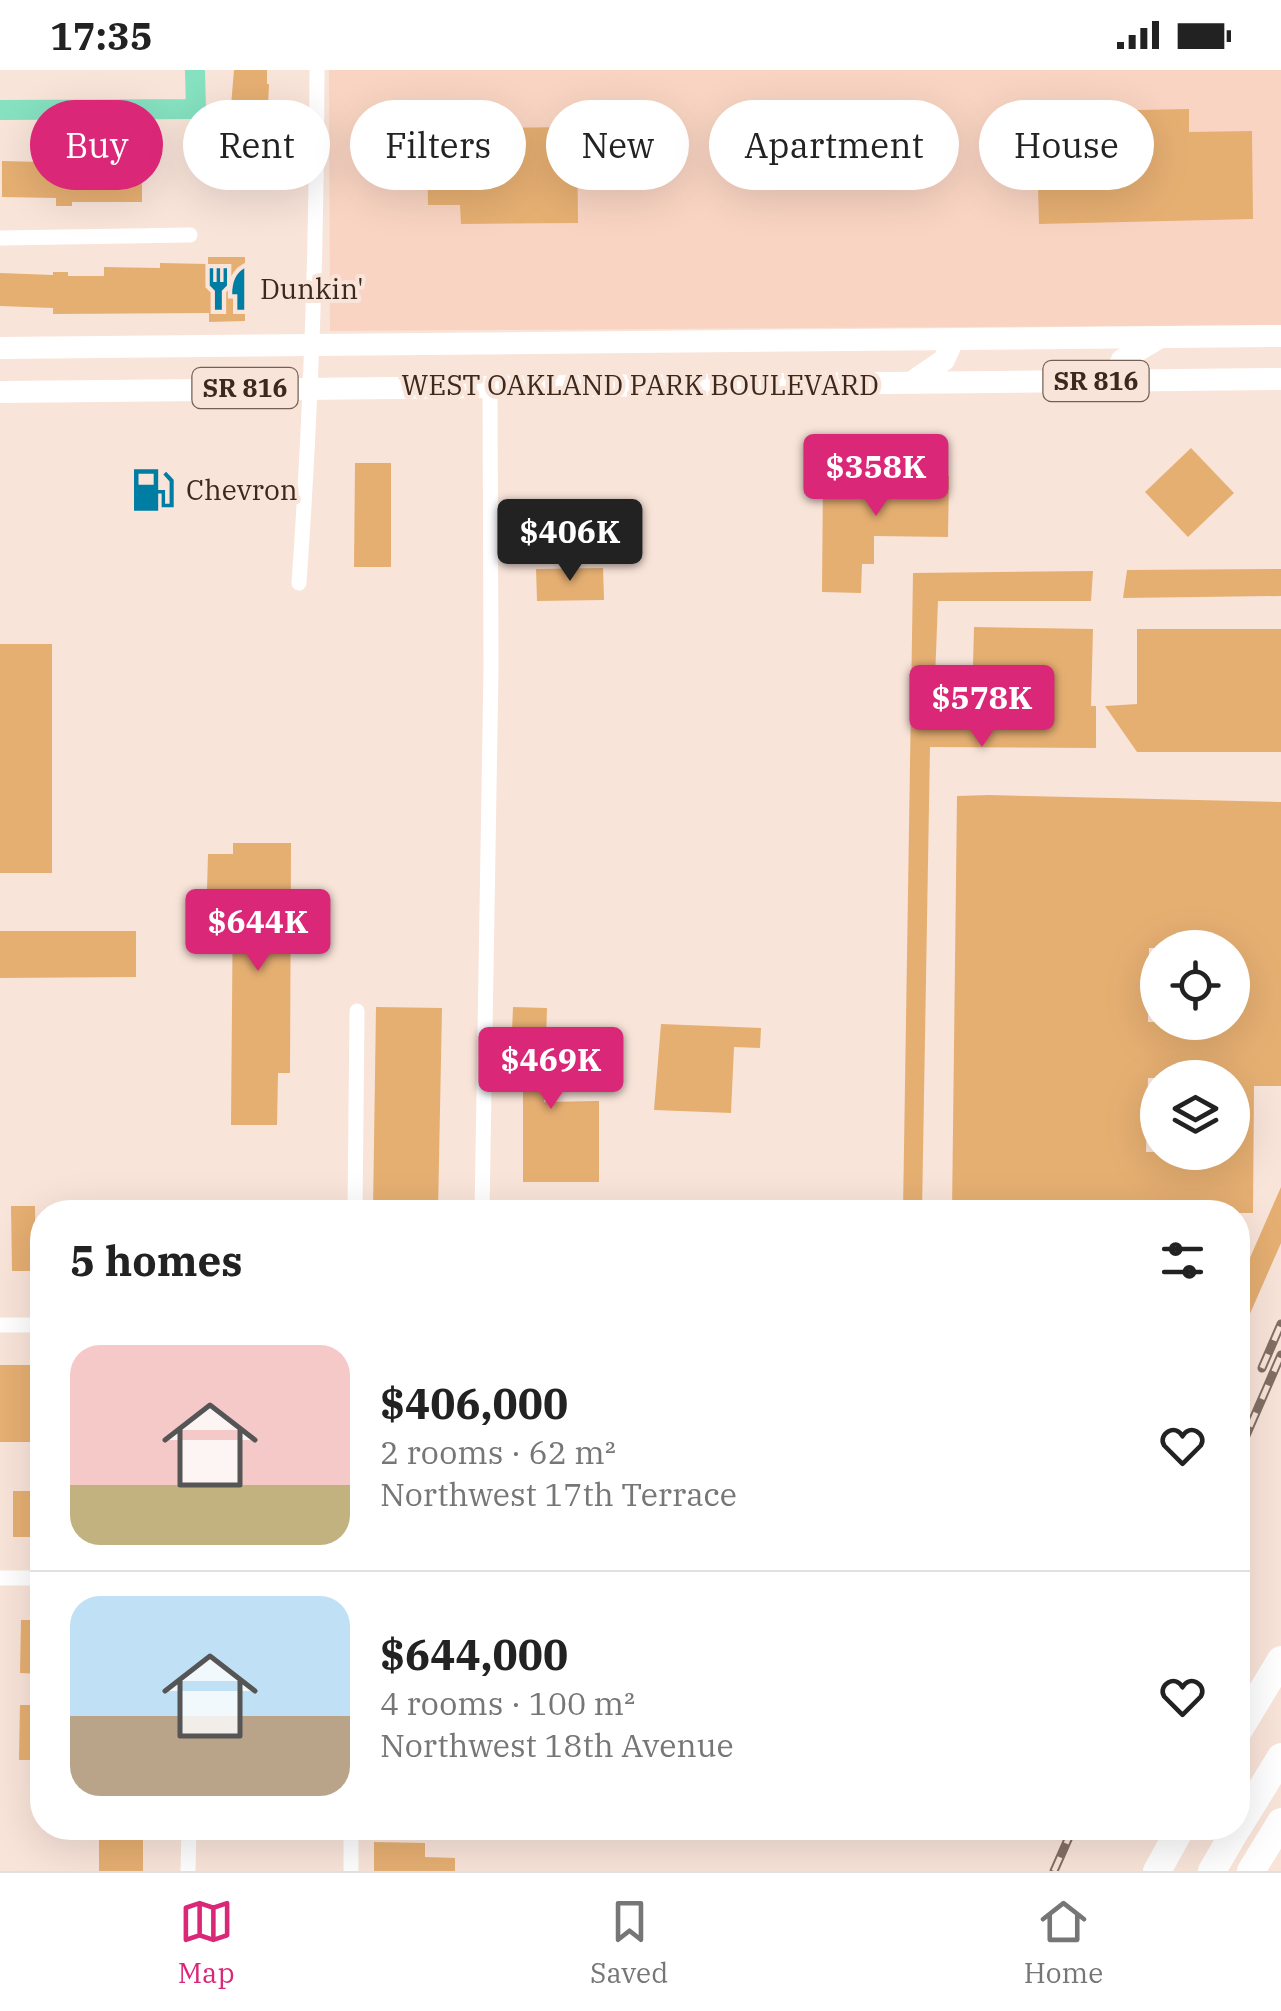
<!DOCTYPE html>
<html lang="en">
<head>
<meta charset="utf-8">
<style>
  :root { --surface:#fff; --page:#f2f2f2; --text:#222; --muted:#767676; --line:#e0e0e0; --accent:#db2777 }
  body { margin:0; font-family:"IBM Plex Serif",serif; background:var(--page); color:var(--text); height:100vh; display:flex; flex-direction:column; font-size:38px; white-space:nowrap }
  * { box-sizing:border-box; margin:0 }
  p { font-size:32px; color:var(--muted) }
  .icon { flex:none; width:55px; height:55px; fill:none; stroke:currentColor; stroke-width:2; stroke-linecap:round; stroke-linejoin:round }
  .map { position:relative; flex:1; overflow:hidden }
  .side { position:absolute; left:30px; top:1130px; width:1220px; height:640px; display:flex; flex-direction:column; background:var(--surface); border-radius:40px; box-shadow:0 10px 40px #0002 }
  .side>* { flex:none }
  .hud { position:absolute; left:30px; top:30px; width:1222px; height:90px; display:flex; gap:20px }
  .tools { position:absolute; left:1140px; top:860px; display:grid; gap:20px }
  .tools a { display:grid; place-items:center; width:110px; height:110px; border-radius:50%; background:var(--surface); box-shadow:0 10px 40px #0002; font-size:50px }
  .price { position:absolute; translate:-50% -85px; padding:0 22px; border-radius:10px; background:var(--accent); color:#fff; font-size:32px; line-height:65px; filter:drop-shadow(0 2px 5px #0008) }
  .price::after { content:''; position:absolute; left:50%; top:60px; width:30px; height:22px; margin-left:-15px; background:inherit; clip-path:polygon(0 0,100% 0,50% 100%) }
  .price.current { background:#222; color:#fff }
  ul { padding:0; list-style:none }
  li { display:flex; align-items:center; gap:30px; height:250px; padding:0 40px }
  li+li { border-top:2px solid var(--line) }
  li span { display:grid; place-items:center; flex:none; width:280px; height:200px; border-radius:30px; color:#555 }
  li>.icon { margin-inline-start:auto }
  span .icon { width:120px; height:120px; fill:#fffc; stroke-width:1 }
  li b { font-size:42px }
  h2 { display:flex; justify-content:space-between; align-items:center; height:120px; padding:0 40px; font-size:42px }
  .chip { padding:0 35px; border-radius:45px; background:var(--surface); box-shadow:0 10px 40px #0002; font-size:35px; line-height:90px }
  .chip.current { background:var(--accent); color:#fff }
  .status { display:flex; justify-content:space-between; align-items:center; height:70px; padding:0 50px; background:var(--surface); direction:ltr }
  .status svg { height:28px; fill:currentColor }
  .tab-bar { display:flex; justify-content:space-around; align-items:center; height:140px; border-top:2px solid var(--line); background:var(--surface); font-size:28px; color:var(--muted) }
  .tab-bar a { display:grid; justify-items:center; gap:5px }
  .tab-bar .current { color:var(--accent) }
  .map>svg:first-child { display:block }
</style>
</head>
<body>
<div class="status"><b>17:35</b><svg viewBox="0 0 49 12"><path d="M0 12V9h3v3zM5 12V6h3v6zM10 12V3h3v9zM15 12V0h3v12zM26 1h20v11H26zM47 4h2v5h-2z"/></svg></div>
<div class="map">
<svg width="1281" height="1801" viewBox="0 0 1281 1801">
  <rect width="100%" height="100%" fill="#f9e4d9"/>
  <polygon fill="#f9d4c2" points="329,0 1281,0 1281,255 330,261"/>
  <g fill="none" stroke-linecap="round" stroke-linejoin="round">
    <polyline stroke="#85e1c0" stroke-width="20" points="0,40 196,39 195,0"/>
  </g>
  <g fill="#e6af72" fill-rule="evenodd">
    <polygon points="234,0 267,0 267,14 269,14 267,60 229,59"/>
    <polygon points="1189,39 1189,62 1252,61 1253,149 1039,154 1036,42"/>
    <polygon points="444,42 469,42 469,58 577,57 578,153 461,154 460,135 428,135 427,75 444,74"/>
    <polygon points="747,49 837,50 837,87 814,87 814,99 747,96"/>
    <polygon points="2,91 42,92 41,103 142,98 142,132 72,132 72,136 56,136 56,128 2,127"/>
    <polygon points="208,187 245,187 245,251 209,252 209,243 53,244 53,238 0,236 0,203 53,205 53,202 68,202 68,206 104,206 104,197 160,198 160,193 208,194"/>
    <polygon points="1191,378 1234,423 1188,467 1145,422"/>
    <polygon points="355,393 391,393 391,497 354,497"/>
    <polygon points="854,397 900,398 900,406 949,406 948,467 874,466 874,494 862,494 861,523 822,522 823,407 854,408"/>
    <polygon points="603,498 604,530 537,531 536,499"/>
    <polygon points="1281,499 1281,526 1123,528 1127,500"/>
    <polygon points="1093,501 1091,531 938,531 934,634 972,635 974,557 1093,559 1091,636 1096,636 1096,678 930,677 922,1142 903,1142 913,503"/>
    <polygon points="1137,559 1281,559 1281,682 1137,682 1105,636 1137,634"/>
    <rect x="0" y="574" width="52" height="229"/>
    <path d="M989,725L1281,732V1016H1254L1253,1143L952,1142L957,726ZM1149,878H1232V952H1148ZM1148,1008H1232V1082H1146Z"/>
    <polygon points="233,773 291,773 290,1003 278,1003 277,1055 231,1055 233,820 207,820 208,784 233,784"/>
    <polygon points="0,861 136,861 136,907 0,908"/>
    <polygon points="376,937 442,938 438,1142 373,1142"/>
    <polygon points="513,937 547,938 544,1032 599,1031 599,1112 523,1112 523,1010 510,1010"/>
    <polygon points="661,954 761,958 760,978 734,977 731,1043 654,1040"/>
    <polygon points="1281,1117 1281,1173 1238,1271 1238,1215"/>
    <polygon points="11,1136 35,1136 36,1201 12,1201"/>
    <rect x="0" y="1295" width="42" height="77"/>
    <rect x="13" y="1421" width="29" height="46"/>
    <polygon points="21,1550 42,1550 42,1604 20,1603"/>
    <polygon points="20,1635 42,1635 42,1690 19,1690"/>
    <polygon points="112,1758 137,1758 137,1761 143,1761 143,1801 99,1801 99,1762 112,1762"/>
    <polygon points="374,1772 425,1773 425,1787 455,1788 455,1801 374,1801"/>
  </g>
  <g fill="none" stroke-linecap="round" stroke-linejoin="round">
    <g stroke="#fff" stroke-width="15">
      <polyline points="0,168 190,165"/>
      <path d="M299,513C311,342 317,172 317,0"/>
      <polyline points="355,1142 357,941"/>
      <polyline points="482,1142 491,599 490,315"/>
      <polyline points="0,1255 42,1255"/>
      <polyline points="0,1508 42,1508"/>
      <polyline points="188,1801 189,1758"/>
      <polyline points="351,1801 351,1758"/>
    </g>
    <g stroke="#fff" stroke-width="22">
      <polyline points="0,278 1281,266"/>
      <polyline points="1112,311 1122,290 1157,269"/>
      <polyline points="912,312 944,290 953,270"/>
      <polyline points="0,322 1281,309"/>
    </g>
    <g stroke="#fff" stroke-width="28">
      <polyline points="1238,1661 1281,1590"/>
      <polyline points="1238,1757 1281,1687"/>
      <polyline points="1157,1801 1181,1758"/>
      <polyline points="1212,1801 1237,1758"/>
      <polyline points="1251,1801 1281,1752"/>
    </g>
    <g stroke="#836f64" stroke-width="9">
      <g id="rail">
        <polyline points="1262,1298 1281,1254"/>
        <polyline points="1238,1384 1281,1285"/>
        <polyline points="1054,1801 1073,1758"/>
      </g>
    </g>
    <use href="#rail" stroke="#f9e4d9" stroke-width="5" stroke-dasharray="15" stroke-linecap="butt"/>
  </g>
  <defs>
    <g id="restaurant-bare" transform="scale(3.45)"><path d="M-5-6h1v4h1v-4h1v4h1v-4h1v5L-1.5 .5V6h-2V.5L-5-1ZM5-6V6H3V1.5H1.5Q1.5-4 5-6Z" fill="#007da3" stroke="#f9e4d9" stroke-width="2.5" paint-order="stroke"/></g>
    <g id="fuel-bare" transform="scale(3.45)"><path d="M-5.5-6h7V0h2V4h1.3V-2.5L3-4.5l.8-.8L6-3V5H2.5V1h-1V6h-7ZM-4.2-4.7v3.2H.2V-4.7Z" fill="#007da3" stroke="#f9e4d9" stroke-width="2.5" paint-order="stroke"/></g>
  </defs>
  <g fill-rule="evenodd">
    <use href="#restaurant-bare" x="227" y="219"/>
    <use href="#fuel-bare" x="153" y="420"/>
  </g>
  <g text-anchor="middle" stroke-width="8" stroke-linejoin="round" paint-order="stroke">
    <g fill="#f9e4d9" stroke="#756055" stroke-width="2.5">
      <rect x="1043.5" y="291" width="105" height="40" rx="8"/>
      <rect x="192.5" y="298" width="105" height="40" rx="8"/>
    </g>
    <g font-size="25" font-weight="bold" fill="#3c281d">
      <text x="1096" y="320">SR 816</text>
      <text x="245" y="327">SR 816</text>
    </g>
    <g font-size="28" fill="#3c281d" stroke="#f9e4d9" text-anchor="start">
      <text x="260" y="229">Dunkin'</text>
      <text x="186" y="430">Chevron</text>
    </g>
    <g font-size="28" fill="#3c281d" stroke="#f9e4d9">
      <text x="640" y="325">WEST OAKLAND PARK BOULEVARD</text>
    </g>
  </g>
</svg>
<div class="tools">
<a><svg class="icon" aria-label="locate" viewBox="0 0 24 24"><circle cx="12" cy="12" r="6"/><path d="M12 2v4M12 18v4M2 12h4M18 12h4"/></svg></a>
<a><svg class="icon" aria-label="layers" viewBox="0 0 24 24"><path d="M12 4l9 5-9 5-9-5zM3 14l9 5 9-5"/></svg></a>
</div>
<b class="price" style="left:876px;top:449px">$358K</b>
<b class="price current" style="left:570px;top:514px">$406K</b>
<b class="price" style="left:982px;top:680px">$578K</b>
<b class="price" style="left:258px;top:904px">$644K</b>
<b class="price" style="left:551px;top:1042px">$469K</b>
<div class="hud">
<a class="chip current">Buy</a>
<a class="chip">Rent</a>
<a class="chip">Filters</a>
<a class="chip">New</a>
<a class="chip">Apartment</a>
<a class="chip">House</a>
</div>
<section class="side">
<h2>5 homes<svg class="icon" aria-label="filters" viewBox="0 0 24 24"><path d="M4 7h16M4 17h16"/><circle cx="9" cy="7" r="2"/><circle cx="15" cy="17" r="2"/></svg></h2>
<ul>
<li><span style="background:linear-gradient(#f6c9c9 70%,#c2b280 0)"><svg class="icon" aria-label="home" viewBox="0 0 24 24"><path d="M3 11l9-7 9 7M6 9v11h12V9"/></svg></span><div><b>$406,000</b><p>2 rooms · 62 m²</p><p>Northwest 17th Terrace</p></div><svg class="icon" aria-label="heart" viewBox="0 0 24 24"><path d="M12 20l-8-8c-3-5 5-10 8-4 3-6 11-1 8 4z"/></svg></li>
<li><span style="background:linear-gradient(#bfe0f5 60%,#b9a48a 0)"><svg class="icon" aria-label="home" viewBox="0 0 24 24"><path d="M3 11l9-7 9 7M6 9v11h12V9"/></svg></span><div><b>$644,000</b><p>4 rooms · 100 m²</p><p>Northwest 18th Avenue</p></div><svg class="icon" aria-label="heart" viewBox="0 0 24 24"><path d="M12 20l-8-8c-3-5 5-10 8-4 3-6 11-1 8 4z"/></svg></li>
</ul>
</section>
</div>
<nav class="tab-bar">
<a class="current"><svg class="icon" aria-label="map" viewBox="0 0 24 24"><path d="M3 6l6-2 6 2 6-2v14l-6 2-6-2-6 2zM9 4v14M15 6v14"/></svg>Map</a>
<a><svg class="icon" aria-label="saved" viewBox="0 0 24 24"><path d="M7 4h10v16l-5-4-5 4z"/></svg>Saved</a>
<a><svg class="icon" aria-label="home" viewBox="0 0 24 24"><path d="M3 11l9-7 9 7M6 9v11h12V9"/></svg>Home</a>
</nav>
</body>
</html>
